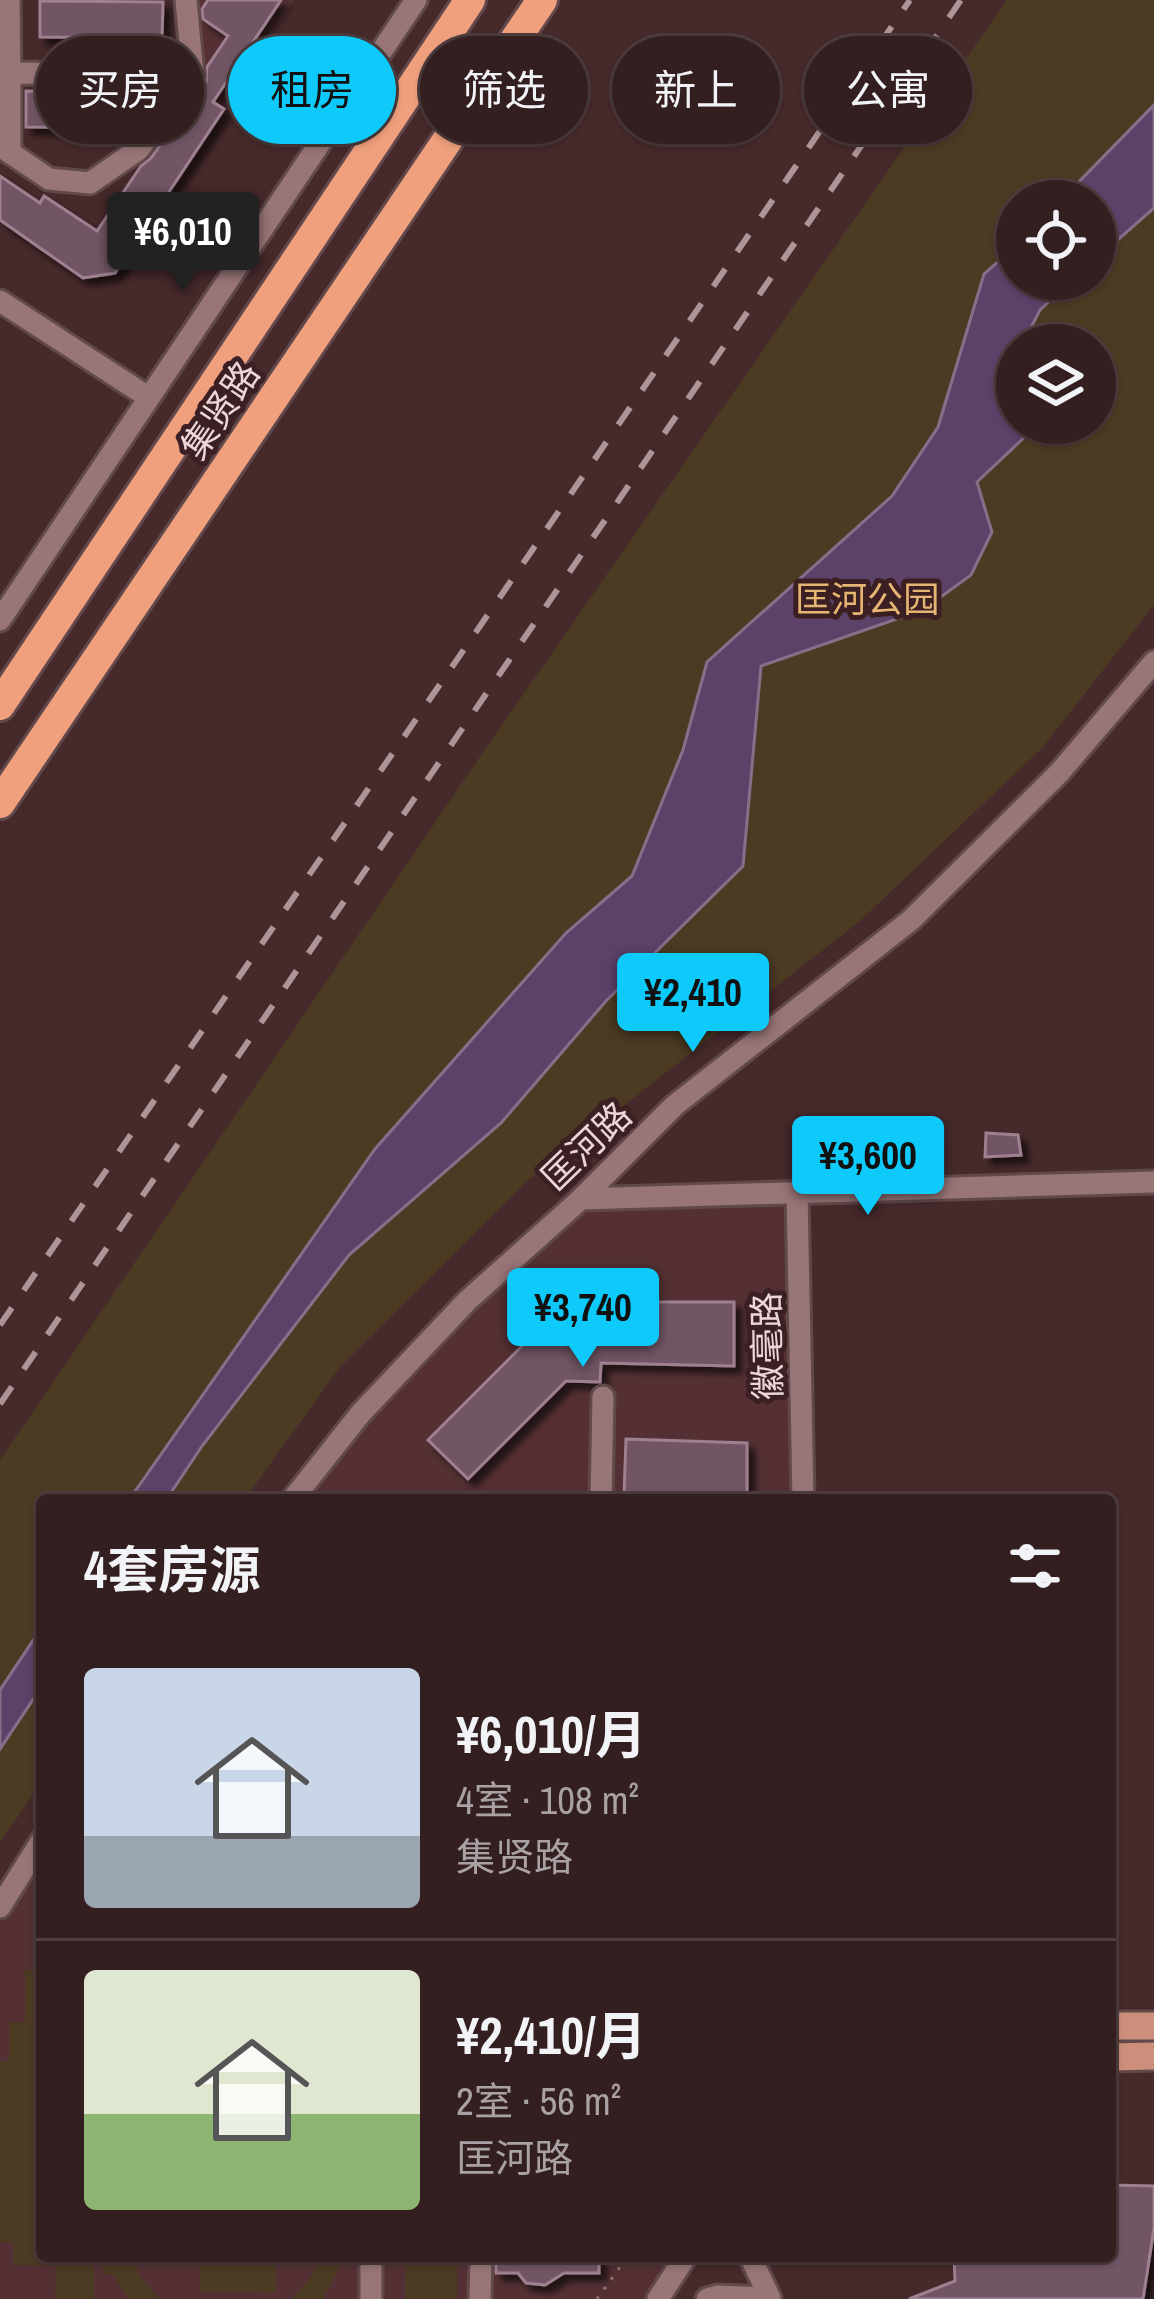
<!DOCTYPE html>
<html lang="zh">
<head>
<meta charset="utf-8">
<style>
  :root { --surface:#341f20; --page:#3f2c2d; --text:#f1f3f6; --muted:#a9a2a5; --line:#4e3d3e; --accent:#0dcafa }
  body { margin:0; font-family:"Archivo Narrow","Noto Sans SC",sans-serif; background:var(--page); color:var(--text); height:100vh; display:flex; flex-direction:column; font-size:45px; white-space:nowrap }
  * { box-sizing:border-box; margin:0 }
  p { font-size:39px; color:var(--muted) }
  .icon { flex:none; width:66px; height:66px; fill:none; stroke:currentColor; stroke-width:2; stroke-linecap:round; stroke-linejoin:round }
  .map { position:relative; flex:1; overflow:hidden }
  .details { position:absolute; left:36px; top:1494px; width:1080px; height:768px; display:flex; flex-direction:column; background:var(--surface); border-radius:12px; box-shadow:0 3px 9px #0004,0 0 0 3px var(--line) }
  .details>* { flex:none }
  .top-card { position:absolute; left:36px; top:36px; width:1083px; height:108px; display:flex; gap:24px }
  .buttons { position:absolute; left:996px; top:180px; display:grid; gap:24px }
  .buttons a { display:grid; place-items:center; width:120px; height:120px; border-radius:50%; background:var(--surface); box-shadow:0 3px 9px #0004,0 0 0 3px var(--line); font-size:60px }
  .price { position:absolute; translate:-50% -102px; padding:0 27px; border-radius:12px; background:var(--accent); color:#111; font-size:39px; line-height:78px; filter:drop-shadow(0 3px 6px #0008) }
  .price::after { content:''; position:absolute; left:50%; top:72px; width:36px; height:27px; margin-left:-18px; background:inherit; clip-path:polygon(0 0,100% 0,50% 100%) }
  .price.current { background:#222; color:#fff }
  ul { padding:0; list-style:none }
  li { display:flex; align-items:center; gap:36px; height:300px; padding:0 48px }
  li+li { border-top:3px solid var(--line) }
  li span { display:grid; place-items:center; flex:none; width:336px; height:240px; border-radius:12px; color:#555 }
  li>.icon { margin-inline-start:auto }
  span .icon { width:144px; height:144px; fill:#fffc; stroke-width:1 }
  li b { font-size:51px }
  h2 { display:flex; justify-content:space-between; align-items:center; height:144px; padding:0 48px; font-size:51px }
  .pill { padding:0 42px; border-radius:54px; background:var(--surface); box-shadow:0 3px 9px #0004,0 0 0 3px var(--line); font-size:42px; line-height:108px }
  .pill.current { background:var(--accent); color:#111 }
  .map>svg:first-child { display:block }
</style>
</head>
<body>
<div class="map">
<svg width="1154" height="2299" viewBox="0 0 1154 2299">
  <defs>
    <filter id="shadow"><feDropShadow dx="7" dy="7" stdDeviation="3" flood-color="#0009"/></filter>
  </defs>
  <rect width="100%" height="100%" fill="#46292b"/>
  <g fill="#543034">
    <polygon points="191,0 295,0 115,273 83,278 18,235 44,196 98,230 199,80"/>
    <polygon points="797,1192 803,1500 292,1500 361,1413 581,1199"/>
    <polygon points="42,1840 42,2256 686,2256 658,2299 0,2299 0,1907"/>
  </g>
  <g fill="#4c3b23" fill-rule="evenodd">
    <path d="M1007,0H1154V605L1043,747L860,921L526,1182L340,1367L244,1500H42V1782L0,1842V1460L490,742ZM1017,201H1095V279H1017ZM1017,345H1095V423H1017Z"/>
    <polygon points="25,1970 42,1971 42,2256 94,2256 94,2299 55,2299 56,2266 13,2265 13,2243 0,2242 0,2061 9,2061 9,2022 25,2022"/>
    <polygon points="103,2256 345,2256 323,2299 291,2299 310,2278 318,2259 133,2259 140,2276 160,2299 128,2299 113,2275 103,2274"/>
    <rect x="405" y="2256" width="52" height="43"/>
    <polygon points="200,2263 276,2264 276,2293 200,2292"/>
  </g>
  <g fill="#5c4269" stroke="#876f8a" stroke-width="3">
    <polygon points="1154,105 1154,208 1095,260 1095,201 1060,201"/>
    <polygon points="1017,245 1017,279 1073,279 1040,310 1022,345 1017,345 1017,423 1029,423 1030,432 977,482 992,532 971,575 923,610 761,666 743,866 606,1001 501,1123 349,1255 202,1446 166,1500 129,1500 375,1149 566,933 632,876 683,750 707,662 892,496 938,427 984,274"/>
    <polygon points="42,1627 42,1686 0,1749 0,1690"/>
  </g>
  <g fill="#715565" stroke="#9e8091" stroke-width="3" filter="url(#shadow)">
    <polygon points="208,0 281,0 213,102 224,109 115,273 83,278 0,220 0,176 40,203 44,196 97,231 141,166 151,158 206,82 207,67 228,36 203,19 202,9"/>
    <polygon points="40,1 163,2 162,38 40,37"/>
    <polygon points="26,91 149,92 149,110 136,128 26,127"/>
    <polygon points="986,1133 1018,1135 1021,1155 985,1157"/>
    <polygon points="619,1302 734,1302 734,1366 601,1363 600,1382 566,1381 468,1479 428,1440 530,1338 619,1338"/>
    <polygon points="626,1439 747,1443 747,1500 624,1495"/>
    <polygon points="1110,2185 1154,2186 1154,2228 1143,2299 909,2299 955,2281 954,2256 1110,2256"/>
    <polygon points="496,2256 599,2256 599,2273 564,2273 545,2285 526,2283 518,2273 496,2273"/>
  </g>
  <g fill="none" stroke-linecap="round" stroke-linejoin="round">
    <g stroke="#61484b" stroke-width="27">
      <g id="minor">
        <polyline points="9,0 10,73"/>
        <polyline points="0,146 49,179 90,183 139,149 193,75 186,0"/>
        <polyline points="10,153 10,73 193,75"/>
        <polyline points="0,301 148,397"/>
        <polyline points="0,620 416,0"/>
        <polyline points="797,1192 803,1500"/>
        <polyline points="581,1199 1154,1182"/>
        <polyline points="292,1500 361,1413 467,1301 581,1199 675,1105 911,920 1059,773 1154,662"/>
        <polyline points="601,1500 603,1397"/>
        <polyline points="0,1907 42,1840"/>
        <polyline points="371,2256 371,2299"/>
        <polyline points="480,2299 481,2256"/>
        <polyline points="658,2299 686,2256"/>
        <polyline points="707,2299 717,2296 770,2298 750,2256"/>
      </g>
    </g>
    <g stroke="#61484b" stroke-width="33">
      <g id="major">
        <polyline points="1110,2026 1154,2026"/>
        <polyline points="1110,2057 1154,2056"/>
      </g>
    </g>
    <g stroke="#61484b" stroke-width="36">
      <g id="highway">
        <polyline points="0,705 470,0"/>
        <polyline points="0,803 542,0"/>
      </g>
    </g>
    <polyline stroke="#8b7173" stroke-width="3" stroke-dasharray="3 9" stroke-linecap="butt" points="597,2299 628,2256"/>
    <use href="#minor" stroke="#987577" stroke-width="21"/>
    <use href="#major" stroke="#cd8f7b" stroke-width="27"/>
    <use href="#highway" stroke="#f0a07d" stroke-width="30"/>
    <g stroke="#ad9597" stroke-width="6" stroke-dasharray="21 21" stroke-linecap="butt">
      <polyline points="0,1325 910,0"/>
      <polyline points="0,1404 961,0"/>
    </g>
  </g>
  <g text-anchor="middle" stroke-width="10" stroke-linejoin="round" paint-order="stroke">
    <g font-size="36" fill="#ebd7d8" stroke="#3b1f22">
      <text transform="translate(220 410) rotate(-56)" y="13">集贤路</text>
      <text transform="translate(586 1146) rotate(-44)" y="13">匡河路</text>
      <text transform="translate(767 1346) rotate(-91)" y="13">徽毫路</text>
    </g>
    <g font-size="36" fill="#e6b573" stroke="#3b1f22">
      <text x="867" y="612">匡河公园</text>
    </g>
  </g>
</svg>
<div class="buttons">
<a><svg class="icon" aria-label="locate" viewBox="0 0 24 24"><circle cx="12" cy="12" r="6"/><path d="M12 2v4M12 18v4M2 12h4M18 12h4"/></svg></a>
<a><svg class="icon" aria-label="layers" viewBox="0 0 24 24"><path d="M12 4l9 5-9 5-9-5zM3 14l9 5 9-5"/></svg></a>
</div>
<b class="price current" style="left:183px;top:294px">¥6,010</b>
<b class="price" style="left:693px;top:1055px">¥2,410</b>
<b class="price" style="left:868px;top:1218px">¥3,600</b>
<b class="price" style="left:583px;top:1370px">¥3,740</b>
<div class="top-card">
<a class="pill">买房</a>
<a class="pill current">租房</a>
<a class="pill">筛选</a>
<a class="pill">新上</a>
<a class="pill">公寓</a>
</div>
<section class="details">
<h2>4套房源<svg class="icon" aria-label="filters" viewBox="0 0 24 24"><path d="M4 7h16M4 17h16"/><circle cx="9" cy="7" r="2"/><circle cx="15" cy="17" r="2"/></svg></h2>
<ul>
<li><span style="background:linear-gradient(#c9d6e8 70%,#9aa5b1 0)"><svg class="icon" aria-label="home" viewBox="0 0 24 24"><path d="M3 11l9-7 9 7M6 9v11h12V9"/></svg></span><div><b>¥6,010/月</b><p>4室 · 108 m²</p><p>集贤路</p></div></li>
<li><span style="background:linear-gradient(#dfe7d0 60%,#8fb573 0)"><svg class="icon" aria-label="home" viewBox="0 0 24 24"><path d="M3 11l9-7 9 7M6 9v11h12V9"/></svg></span><div><b>¥2,410/月</b><p>2室 · 56 m²</p><p>匡河路</p></div></li>
</ul>
</section>
</div>
</body>
</html>
